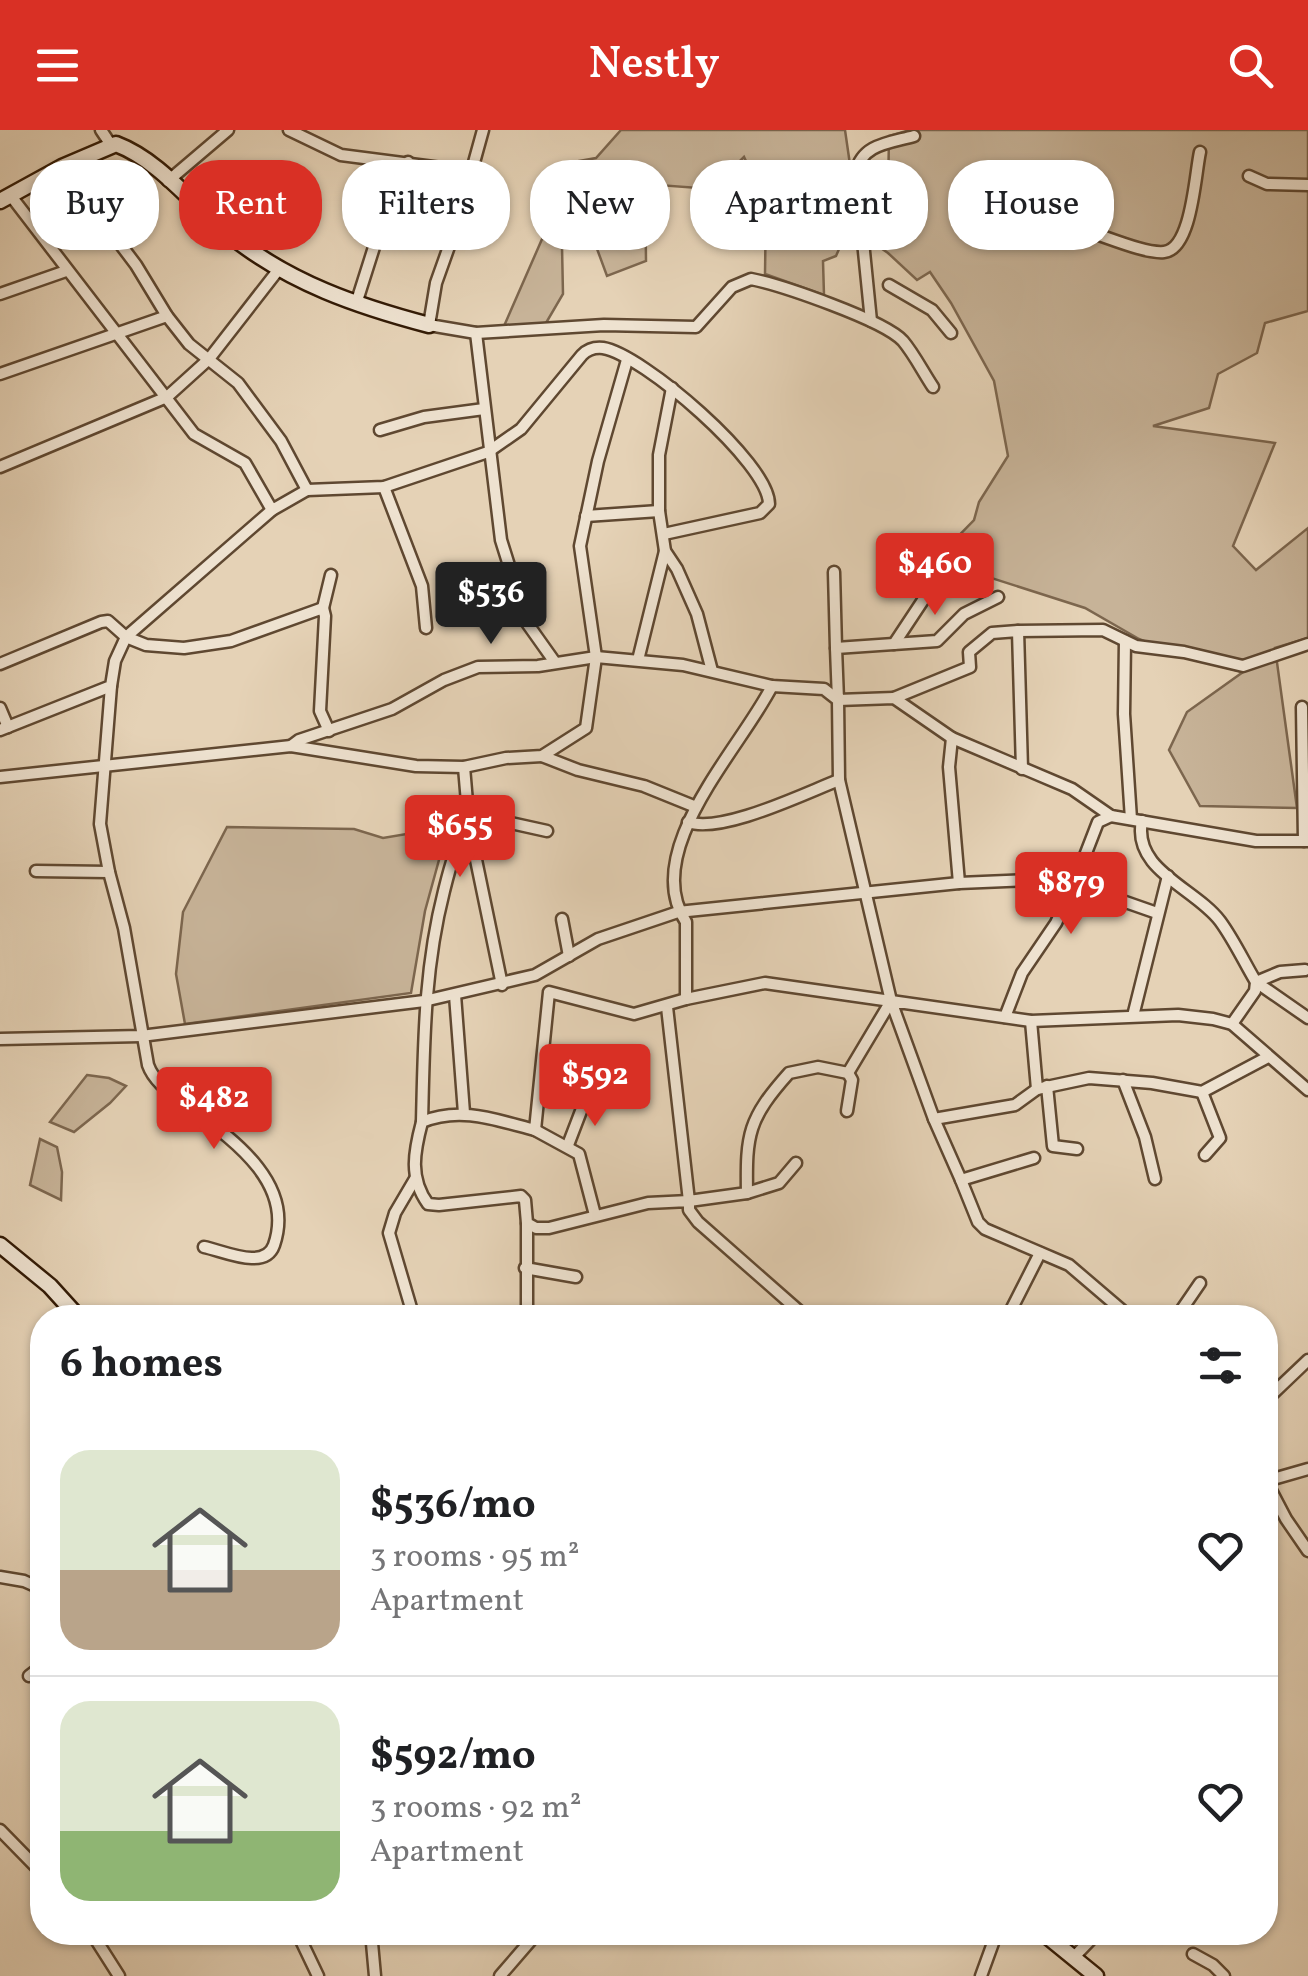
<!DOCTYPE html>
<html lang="en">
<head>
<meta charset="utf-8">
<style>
  :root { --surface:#fff; --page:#f6f6f6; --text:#202124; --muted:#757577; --line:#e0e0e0; --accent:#d93025 }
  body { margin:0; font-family:Vollkorn,serif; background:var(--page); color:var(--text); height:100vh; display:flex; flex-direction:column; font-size:38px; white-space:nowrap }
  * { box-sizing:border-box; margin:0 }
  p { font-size:32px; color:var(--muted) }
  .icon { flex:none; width:55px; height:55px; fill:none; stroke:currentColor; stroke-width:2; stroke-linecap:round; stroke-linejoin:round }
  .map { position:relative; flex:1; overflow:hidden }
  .details { position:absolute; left:30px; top:1175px; width:1248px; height:640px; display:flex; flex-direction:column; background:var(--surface); border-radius:40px; box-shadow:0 2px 8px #0004 }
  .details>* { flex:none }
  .top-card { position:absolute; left:30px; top:30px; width:1250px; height:90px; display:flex; gap:20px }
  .price { position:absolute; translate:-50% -85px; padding:0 22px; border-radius:10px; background:var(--accent); color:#fff; font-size:32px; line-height:65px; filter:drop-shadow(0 2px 5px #0008) }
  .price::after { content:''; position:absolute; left:50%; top:60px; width:30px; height:22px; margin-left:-15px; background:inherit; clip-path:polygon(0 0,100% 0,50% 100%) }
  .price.on { background:#222; color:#fff }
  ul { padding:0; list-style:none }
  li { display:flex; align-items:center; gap:30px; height:250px; padding:0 30px }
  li+li { border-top:2px solid var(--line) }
  li span { display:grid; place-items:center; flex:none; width:280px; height:200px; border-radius:30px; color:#555 }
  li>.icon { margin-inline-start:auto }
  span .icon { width:120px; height:120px; fill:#fffc; stroke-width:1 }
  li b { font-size:42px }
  h2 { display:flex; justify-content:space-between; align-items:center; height:120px; padding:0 30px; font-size:42px }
  .pill { padding:0 35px; border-radius:40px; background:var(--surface); box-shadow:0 2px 8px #0004; font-size:35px; line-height:90px }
  .pill.on { background:var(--accent); color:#fff }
  header { display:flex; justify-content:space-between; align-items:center; height:130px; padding:0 30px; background:var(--accent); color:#fff; font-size:45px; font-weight:600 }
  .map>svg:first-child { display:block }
</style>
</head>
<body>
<header><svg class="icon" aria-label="menu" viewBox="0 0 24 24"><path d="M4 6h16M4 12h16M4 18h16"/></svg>Nestly<svg class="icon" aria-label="search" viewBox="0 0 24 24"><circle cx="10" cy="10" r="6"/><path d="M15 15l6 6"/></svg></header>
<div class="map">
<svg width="1308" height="1846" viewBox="0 0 1308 1846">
  <rect width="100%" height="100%" fill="#e5d2b6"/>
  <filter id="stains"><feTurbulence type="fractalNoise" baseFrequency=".002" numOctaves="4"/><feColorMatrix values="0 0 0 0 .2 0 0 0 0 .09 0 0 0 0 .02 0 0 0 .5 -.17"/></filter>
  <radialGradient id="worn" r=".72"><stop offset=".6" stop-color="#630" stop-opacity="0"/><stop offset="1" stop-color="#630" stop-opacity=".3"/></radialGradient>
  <g fill="#c7b398" stroke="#7c664e" stroke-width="2.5">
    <polygon points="621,0 845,0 856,76 888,65 889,6 910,0 1308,0 1308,181 1265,193 1257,223 1218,244 1209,278 1153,296 1275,313 1233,416 1256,440 1308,398 1308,508 1275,518 1297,678 1200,676 1169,620 1187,582 1243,542 1180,526 1139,509 1085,478 935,430 974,390 979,372 1008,326 994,251 951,173 930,142 917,150 888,123 849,96 836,126 823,131 824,165 765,144 766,73 744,27 712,59 645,54 646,131 607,146 589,97 562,116 563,164 546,193 504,196 553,84 556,35 596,28"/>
    <polygon points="227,697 354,699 383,708 448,697 425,781 411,863 185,894 176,844 183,782"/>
    <polygon points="87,945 109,948 126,956 110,973 74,1002 50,992"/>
    <polygon points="40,1009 57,1017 62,1042 61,1070 30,1055"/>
  </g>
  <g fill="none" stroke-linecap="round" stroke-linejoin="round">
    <g stroke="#5f4831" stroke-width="15">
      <g id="street">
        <polyline points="101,0 111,15"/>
        <polyline points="289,0 341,25 472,42"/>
        <path d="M483,0L457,94L436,153L429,195L476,203L604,195L696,197L732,157L751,149C781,155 884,190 903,211C914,224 923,242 933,257"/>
        <path d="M62,37L136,135L167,186L189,214L238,253L281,311L307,360L384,357L488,322L521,299L582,225C588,219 594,217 603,218C642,224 769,333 769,374L760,383L664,404"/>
        <polyline points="1249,46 1267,54 1308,55"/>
        <polyline points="168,51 228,0"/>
        <polyline points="11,66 194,304 245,333 272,380 307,360"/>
        <path d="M1087,101C1107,107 1146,124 1164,122C1192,119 1195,44 1200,22"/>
        <polyline points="889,155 932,180 951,203"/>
        <polyline points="0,164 66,141"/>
        <polyline points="356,174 375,114 408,32"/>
        <path d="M871,191L856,42C862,14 889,13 914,6"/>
        <polyline points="476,203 501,410 527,493 554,531"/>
        <polyline points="0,244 167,186"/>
        <polyline points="672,258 659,325 659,381 665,421 677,439 697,484 712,541"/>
        <polyline points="380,300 424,287 484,279"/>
        <polyline points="0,337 167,267 209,229 279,139"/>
        <polyline points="384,357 422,456 426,498"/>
        <polyline points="586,386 659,381"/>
        <polyline points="834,442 836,518"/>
        <polyline points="323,478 331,445"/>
        <polyline points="1018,501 1103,500 1136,516 1184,522 1243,536 1308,514"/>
        <polyline points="1125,511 1124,584 1131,689"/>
        <polyline points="894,514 943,440"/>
        <polyline points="638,530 665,421"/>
        <polyline points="0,534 101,492 108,491 126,507 146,515 184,518 231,511 323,478 325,486 320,581 329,601"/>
        <path d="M111,556L100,694L109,742L124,798L148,935C154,952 171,963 185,974C229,1007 296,1051 274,1115C265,1141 224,1121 204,1117"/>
        <polyline points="894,568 970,537 969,522 992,503 1018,501 1022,639"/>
        <polyline points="1302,577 1304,711"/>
        <polyline points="0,578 8,597"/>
        <polyline points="0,600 111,556 115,531 126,507 272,380"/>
        <polyline points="952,608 894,568 838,570 836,518 937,511 964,484 998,467"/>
        <path d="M291,616L299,610L392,579L444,550L478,537L538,536L596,527L683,535L772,556L824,559L838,570L839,650L891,871L765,853L686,869L634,884L549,862L535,1000C496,990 460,976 422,992C414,1022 409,1048 428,1074L439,1075L521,1066L525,1070L527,1093L536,1098H549L648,1073L689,1071V1080L698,1092L807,1188"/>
        <polyline points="542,626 578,640 644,656 696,677"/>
        <polyline points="464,637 469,696 502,855"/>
        <polyline points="0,647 291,616 416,636 464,637 506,628 542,626 586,598 596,527 580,416 598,331 627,230"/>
        <path d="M1142,691C1132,740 1195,758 1220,791C1234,810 1244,832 1256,852L1255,861L1232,894"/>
        <path d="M688,692C722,704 805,663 839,650"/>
        <polyline points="36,741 109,742"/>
        <polyline points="959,753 949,637 952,608 1072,659 1111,686 1256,711 1308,711"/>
        <polyline points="562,789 569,826"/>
        <polyline points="1305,840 1280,842 1256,852 1308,888"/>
        <polyline points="455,865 464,983"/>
        <path d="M686,869V792C639,721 741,618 772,556"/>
        <path d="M667,877L689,1071L747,1063C746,1004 748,989 789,943L818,937L848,943L891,871"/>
        <polyline points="1133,886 1168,746"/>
        <polyline points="1005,887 1022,843 1056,793 1074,754 1157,783"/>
        <polyline points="1031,891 1037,959"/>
        <polyline points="0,909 141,906 424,871 535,845 598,809 678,782 959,753 1057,749 1074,754 1098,692 1111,686"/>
        <polyline points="1123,950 1145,1007 1155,1049"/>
        <polyline points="1047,956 1053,1016 1077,1019"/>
        <polyline points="1202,962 1220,1008 1205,1025"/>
        <polyline points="847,981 852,950 848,943"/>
        <polyline points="934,989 1015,975 1037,959 1089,948 1152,953 1202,962 1268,927"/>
        <path d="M422,992C424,912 424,839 444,761C450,737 455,716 469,696L497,690L547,701"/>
        <polyline points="535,1000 579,1024 595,1085"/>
        <polyline points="568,1015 586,968"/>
        <polyline points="1034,1028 961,1050 978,1092 985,1099 1069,1135 1131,1188"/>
        <polyline points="961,1050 934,989 891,871 1031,891 1178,885 1213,889 1232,894 1308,960"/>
        <polyline points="747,1063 779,1053 796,1033"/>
        <polyline points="527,1093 527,1188"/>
        <polyline points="525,1138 576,1147"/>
        <polyline points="414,1188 389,1103 395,1083 415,1049"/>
        <polyline points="1007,1188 1040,1123"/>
        <polyline points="1176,1188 1200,1153"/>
        <polyline points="1265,1271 1308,1230"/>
        <polyline points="1265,1349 1286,1389 1308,1421"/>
        <polyline points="1266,1351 1308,1339"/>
        <polyline points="0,1447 24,1451 42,1459"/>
        <polyline points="29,1546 42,1536"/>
        <polyline points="0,1700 42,1743"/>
        <polyline points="91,1802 119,1846"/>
        <polyline points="297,1802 318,1846"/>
        <polyline points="371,1802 375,1846"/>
        <polyline points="1193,1824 1213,1835 1224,1846"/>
        <polyline points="1073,1828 1098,1802"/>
        <polyline points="500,1846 538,1802"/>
        <polyline points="981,1846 997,1802"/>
      </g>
    </g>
    <g stroke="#321a05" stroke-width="19">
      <g id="secondary">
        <path d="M0,71L62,37L116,14C161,31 194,77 231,106C290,153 357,176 429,195"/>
        <polyline points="0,1115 50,1156 79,1188"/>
        <polyline points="1042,1802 1096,1846"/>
      </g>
    </g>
    <use href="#street" stroke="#eee2d0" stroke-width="10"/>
    <use href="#secondary" stroke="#eee2d0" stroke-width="14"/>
  </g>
  <rect width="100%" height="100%" filter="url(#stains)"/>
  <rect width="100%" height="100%" fill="url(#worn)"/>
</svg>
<b class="price" style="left:935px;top:488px">$460</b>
<b class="price on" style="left:491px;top:517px">$536</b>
<b class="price" style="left:460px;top:750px">$655</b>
<b class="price" style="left:1071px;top:807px">$879</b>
<b class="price" style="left:595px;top:999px">$592</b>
<b class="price" style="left:214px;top:1022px">$482</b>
<div class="top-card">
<a class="pill">Buy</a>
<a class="pill on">Rent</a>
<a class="pill">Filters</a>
<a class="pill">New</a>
<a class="pill">Apartment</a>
<a class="pill">House</a>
</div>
<section class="details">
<h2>6 homes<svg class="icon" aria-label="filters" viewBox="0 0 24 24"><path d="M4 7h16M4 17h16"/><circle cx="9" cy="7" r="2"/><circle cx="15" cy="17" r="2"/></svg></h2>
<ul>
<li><span style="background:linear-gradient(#dfe7d0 60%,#b9a48a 0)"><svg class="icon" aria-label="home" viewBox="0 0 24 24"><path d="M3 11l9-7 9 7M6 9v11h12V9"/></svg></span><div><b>$536/mo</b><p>3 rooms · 95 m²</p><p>Apartment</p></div><svg class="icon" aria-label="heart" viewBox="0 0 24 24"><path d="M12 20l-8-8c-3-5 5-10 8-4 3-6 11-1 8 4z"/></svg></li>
<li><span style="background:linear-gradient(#dfe7d0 65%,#8fb573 0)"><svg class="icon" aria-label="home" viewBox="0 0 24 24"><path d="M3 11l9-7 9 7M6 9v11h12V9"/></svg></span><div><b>$592/mo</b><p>3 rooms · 92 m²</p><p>Apartment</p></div><svg class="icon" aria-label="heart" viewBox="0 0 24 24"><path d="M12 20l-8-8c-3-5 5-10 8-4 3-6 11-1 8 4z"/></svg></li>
</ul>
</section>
</div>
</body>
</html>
